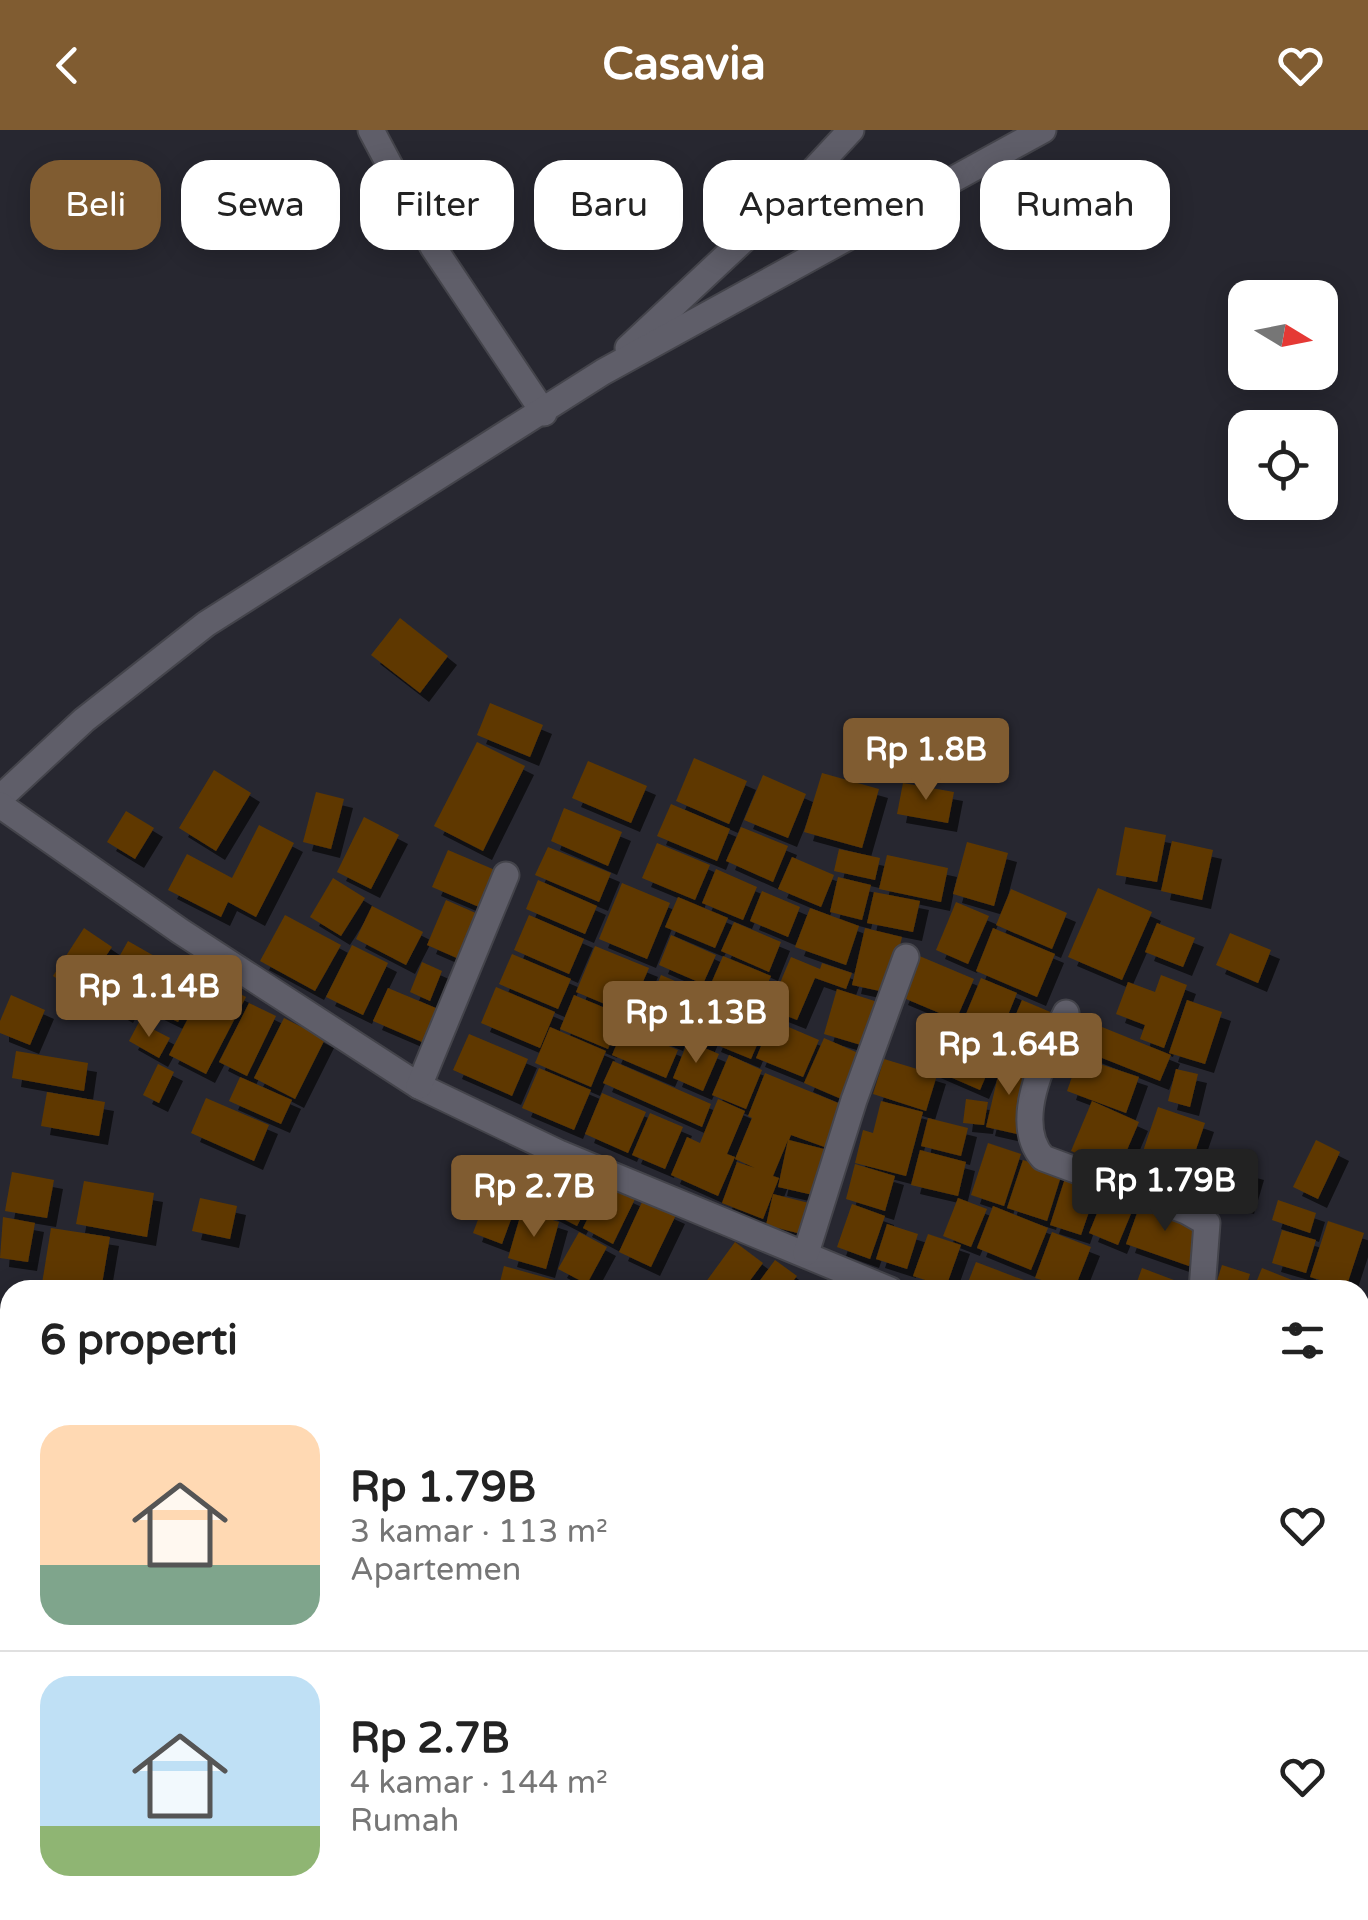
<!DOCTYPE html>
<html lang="id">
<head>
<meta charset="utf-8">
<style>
  :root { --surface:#fff; --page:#f6f6f6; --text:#222; --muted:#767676; --line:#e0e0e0; --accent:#805c31 }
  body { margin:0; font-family:"Varela Round",sans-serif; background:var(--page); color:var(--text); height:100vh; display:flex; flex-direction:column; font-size:38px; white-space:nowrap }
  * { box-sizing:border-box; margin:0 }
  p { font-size:32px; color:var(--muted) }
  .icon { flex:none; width:55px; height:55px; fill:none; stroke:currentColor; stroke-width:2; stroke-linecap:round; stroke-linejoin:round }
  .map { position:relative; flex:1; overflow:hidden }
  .side { position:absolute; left:0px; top:1150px; width:1370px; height:640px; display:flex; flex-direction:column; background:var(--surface); border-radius:30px 30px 0 0; box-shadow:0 5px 25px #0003 }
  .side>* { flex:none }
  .banner { position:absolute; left:30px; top:30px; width:1310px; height:90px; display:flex; gap:20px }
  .needle { width:65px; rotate:100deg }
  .controls { position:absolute; left:1228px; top:150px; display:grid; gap:20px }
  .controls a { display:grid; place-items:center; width:110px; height:110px; border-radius:20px; background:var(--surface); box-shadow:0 5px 25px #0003; font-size:50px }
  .price { position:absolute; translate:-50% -85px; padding:0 22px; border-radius:10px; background:var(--accent); color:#fff; font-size:32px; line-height:65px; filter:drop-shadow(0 2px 5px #0008) }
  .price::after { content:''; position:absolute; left:50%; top:60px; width:30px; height:22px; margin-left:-15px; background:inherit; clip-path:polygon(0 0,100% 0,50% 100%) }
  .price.on { background:#222; color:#fff }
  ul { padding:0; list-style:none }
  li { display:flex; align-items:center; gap:30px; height:250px; padding:0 40px }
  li+li { border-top:2px solid var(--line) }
  li span { display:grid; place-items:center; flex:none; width:280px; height:200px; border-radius:30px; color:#555 }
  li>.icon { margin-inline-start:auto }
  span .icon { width:120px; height:120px; fill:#fffc; stroke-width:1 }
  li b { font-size:42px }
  h2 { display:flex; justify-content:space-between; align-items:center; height:120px; padding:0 40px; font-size:42px }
  .chip { padding:0 35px; border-radius:30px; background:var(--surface); box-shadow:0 5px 25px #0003; font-size:35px; line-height:90px }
  .chip.on { background:var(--accent); color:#fff }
  header { display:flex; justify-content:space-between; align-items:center; height:130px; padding:0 40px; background:var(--accent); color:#fff; font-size:45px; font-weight:700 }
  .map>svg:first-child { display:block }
</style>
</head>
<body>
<header><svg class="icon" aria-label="back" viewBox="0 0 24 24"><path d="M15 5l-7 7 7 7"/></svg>Casavia<svg class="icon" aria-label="heart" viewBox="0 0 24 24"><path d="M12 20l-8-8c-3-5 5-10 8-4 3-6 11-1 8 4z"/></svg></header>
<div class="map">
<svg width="1368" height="1790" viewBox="0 0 1368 1790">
  <defs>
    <filter id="shadow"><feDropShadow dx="9" dy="9" stdDeviation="0" flood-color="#0009"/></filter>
  </defs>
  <rect width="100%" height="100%" fill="#272730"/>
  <g fill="#5f3902" filter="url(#shadow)">
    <polygon points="400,488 448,526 420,563 371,525"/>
    <polygon points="490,573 543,595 530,627 477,605"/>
    <polygon points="477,612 525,636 483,721 434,696"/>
    <polygon points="694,628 747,651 729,694 676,671"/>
    <polygon points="588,631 647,656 631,693 572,668"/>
    <polygon points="214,640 251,663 216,721 179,698"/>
    <polygon points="822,643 879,659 862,718 804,702"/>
    <polygon points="763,645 806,664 788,708 744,690"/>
    <polygon points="903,653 954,662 948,693 897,684"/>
    <polygon points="316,662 344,669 331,719 303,712"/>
    <polygon points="671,674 730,699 717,731 657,706"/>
    <polygon points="564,678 622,702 608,736 551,711"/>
    <polygon points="126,681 154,698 135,729 107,712"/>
    <polygon points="364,687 399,705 371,759 337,742"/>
    <polygon points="259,695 294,713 256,787 228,772 221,787 168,760 187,724 232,748"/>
    <polygon points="741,697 788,716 773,752 726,731"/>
    <polygon points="1125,697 1166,705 1157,752 1116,745"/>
    <polygon points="1172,711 1213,720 1202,770 1161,761"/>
    <polygon points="967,712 1008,723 994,776 953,764"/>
    <polygon points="657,713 710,735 695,770 642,748"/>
    <polygon points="548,717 611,743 599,772 535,745"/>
    <polygon points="839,719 880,728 875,750 834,741"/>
    <polygon points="448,720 495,740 479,777 432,757"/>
    <polygon points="887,725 948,738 941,772 879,759"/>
    <polygon points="792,727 834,745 821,777 778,759"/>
    <polygon points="716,739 757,757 743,790 702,773"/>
    <polygon points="838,747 871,755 862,790 830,782"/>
    <polygon points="333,748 365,768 341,806 310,787"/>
    <polygon points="538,750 597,776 585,804 526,779"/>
    <polygon points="622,753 670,773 647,829 599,809"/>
    <polygon points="1098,758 1152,782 1122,850 1068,827"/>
    <polygon points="1011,759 1067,783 1052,819 996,795"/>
    <polygon points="762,761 800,777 788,807 750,791"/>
    <polygon points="874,762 920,771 913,802 867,793"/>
    <polygon points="678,767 728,788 715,818 665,797"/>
    <polygon points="446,770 478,784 459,829 427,815"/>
    <polygon points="956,772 989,786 968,834 936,820"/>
    <polygon points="372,776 423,802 406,835 356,809"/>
    <polygon points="810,778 859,796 846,835 795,817"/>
    <polygon points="285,785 341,815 315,861 260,831"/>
    <polygon points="529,785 584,809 569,844 514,820"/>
    <polygon points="734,792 781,812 769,842 721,821"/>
    <polygon points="1157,793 1195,808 1183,837 1145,822"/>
    <polygon points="84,798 112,817 80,864 53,846"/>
    <polygon points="865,798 902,807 889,863 852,855"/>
    <polygon points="993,798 1055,824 1037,867 976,841"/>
    <polygon points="1230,803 1271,820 1258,853 1216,835"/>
    <polygon points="671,805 716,825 703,854 659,835"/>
    <polygon points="128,811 156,827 124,884 96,868"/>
    <polygon points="352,815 388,833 363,885 326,867"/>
    <polygon points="595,816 649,838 629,884 576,862"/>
    <polygon points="512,824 571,849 558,879 499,854"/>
    <polygon points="917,825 974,849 956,890 899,866"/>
    <polygon points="723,826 771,846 758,876 710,856"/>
    <polygon points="791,827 820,839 822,833 852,843 846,859 815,848 797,890 769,879"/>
    <polygon points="164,828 200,847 178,892 141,874"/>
    <polygon points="422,832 442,841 430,871 410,862"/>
    <polygon points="661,845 696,860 674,912 639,897"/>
    <polygon points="1161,845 1187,855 1164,918 1140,909 1145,895 1116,884 1128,852 1155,862"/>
    <polygon points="209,848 246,867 206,944 169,925"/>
    <polygon points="981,848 1017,863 997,912 961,896"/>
    <polygon points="496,857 555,882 540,918 481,893"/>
    <polygon points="388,858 443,881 429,915 373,891"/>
    <polygon points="704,859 725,868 705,915 684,906"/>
    <polygon points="837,859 884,874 871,918 824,904"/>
    <polygon points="11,865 45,880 30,915 0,903 0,891"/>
    <polygon points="574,865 622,885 608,919 560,899"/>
    <polygon points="1022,870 1055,884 1035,931 1002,917"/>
    <polygon points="1187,870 1222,882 1205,934 1169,923"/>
    <polygon points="730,871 769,887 751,929 712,913"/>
    <polygon points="249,873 276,886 247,946 219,932"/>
    <polygon points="284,888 325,909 295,969 254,948"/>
    <polygon points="772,890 819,910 803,947 756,928"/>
    <polygon points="139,892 170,908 159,928 129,911"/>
    <polygon points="1097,895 1171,925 1160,951 1087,922"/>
    <polygon points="945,896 998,918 980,960 927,937"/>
    <polygon points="550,897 606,921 591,957 535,933"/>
    <polygon points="624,897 678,920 666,948 612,925"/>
    <polygon points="469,904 528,929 512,966 453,940"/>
    <polygon points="824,908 865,926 846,971 804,953"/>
    <polygon points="688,911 719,924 703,961 673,948"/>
    <polygon points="16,921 88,933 84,961 12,948"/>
    <polygon points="729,925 762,940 746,979 712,965"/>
    <polygon points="1079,927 1139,947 1126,983 1067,961"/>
    <polygon points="884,929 937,945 926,981 873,964"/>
    <polygon points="613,931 711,974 702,997 603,953"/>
    <polygon points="1001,933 1032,940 1017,1004 986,997"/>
    <polygon points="158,934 174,942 159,973 143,965"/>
    <polygon points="539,938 591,960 574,1000 522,978"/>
    <polygon points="1176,939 1198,944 1190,977 1168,971"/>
    <polygon points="765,943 848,977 830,1019 791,1005 789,1010 824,1019 813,1065 778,1057 788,1010 773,1046 779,1048 763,1089 722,1073 737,1032 755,1038 735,1029 752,988 748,986"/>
    <polygon points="240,947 292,970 281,994 229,971"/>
    <polygon points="47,962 105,972 99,1006 41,996"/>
    <polygon points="602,963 646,982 628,1023 585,1004"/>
    <polygon points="206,968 269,995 254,1031 191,1003"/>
    <polygon points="718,969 745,981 727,1024 735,1027 718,1066 671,1045 687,1007 700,1013"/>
    <polygon points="966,969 988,972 984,995 963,993"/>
    <polygon points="881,971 923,982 906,1046 855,1033 863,1000 873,1003"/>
    <polygon points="1092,971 1139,992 1118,1041 1071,1021"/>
    <polygon points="1158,977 1205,993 1183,1058 1136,1042"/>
    <polygon points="650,983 683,997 665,1039 632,1025"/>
    <polygon points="928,988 968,998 961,1026 921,1016"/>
    <polygon points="1316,1010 1340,1022 1318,1069 1293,1057"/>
    <polygon points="988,1013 1021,1024 1004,1076 971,1065"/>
    <polygon points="920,1020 966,1032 958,1066 911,1055"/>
    <polygon points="1023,1030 1062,1043 1047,1091 1007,1078"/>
    <polygon points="1214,1030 1255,1041 1245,1075 1205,1064"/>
    <polygon points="566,1033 601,1051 577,1096 542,1078"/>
    <polygon points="855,1034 895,1046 885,1081 846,1069"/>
    <polygon points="1068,1039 1100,1050 1081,1105 1050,1095"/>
    <polygon points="12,1042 54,1050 47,1088 5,1081"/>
    <polygon points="84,1051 154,1063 147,1107 76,1094"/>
    <polygon points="492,1052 521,1062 502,1114 473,1103"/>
    <polygon points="1109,1054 1138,1067 1118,1115 1089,1103"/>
    <polygon points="604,1055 635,1069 613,1114 583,1098"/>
    <polygon points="773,1064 817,1075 809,1106 766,1095"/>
    <polygon points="200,1068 237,1076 230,1109 192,1101"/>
    <polygon points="958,1068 987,1079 971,1117 943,1106"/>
    <polygon points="643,1070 676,1085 651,1137 619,1122"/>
    <polygon points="1278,1070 1316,1083 1310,1103 1272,1090"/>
    <polygon points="1141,1072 1203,1094 1189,1136 1126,1114"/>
    <polygon points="852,1074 885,1086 870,1129 837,1117"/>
    <polygon points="993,1076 1048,1098 1031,1140 977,1118"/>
    <polygon points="522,1080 559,1092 546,1139 508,1128"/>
    <polygon points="3,1087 35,1093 28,1132 0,1128"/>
    <polygon points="1328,1091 1364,1103 1346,1158 1310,1147"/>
    <polygon points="887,1094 918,1104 907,1139 876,1129"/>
    <polygon points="51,1098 110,1107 101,1160 41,1160"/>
    <polygon points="1282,1100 1316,1110 1306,1143 1272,1133"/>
    <polygon points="579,1102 607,1117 587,1154 558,1139"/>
    <polygon points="1052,1102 1091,1117 1074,1160 1035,1148"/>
    <polygon points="928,1104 961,1115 946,1157 913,1146"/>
    <polygon points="735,1112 763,1133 743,1160 700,1160"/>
    <polygon points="775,1130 797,1146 786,1160 753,1160"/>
    <polygon points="976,1132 1050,1160 965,1160"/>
    <polygon points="1222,1135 1250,1144 1245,1160 1214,1160"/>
    <polygon points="504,1136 565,1153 563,1160 498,1160"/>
    <polygon points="1142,1138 1187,1155 1185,1160 1134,1160"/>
    <polygon points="1262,1138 1317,1160 1253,1160"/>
    <polygon points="1360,1338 1368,1343 1368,1365 1360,1378"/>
  </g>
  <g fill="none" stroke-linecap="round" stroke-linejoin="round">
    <g stroke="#44444b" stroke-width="29">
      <g id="minor">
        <polyline points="371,0 433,117 544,283"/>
        <polyline points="628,218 785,71 851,0"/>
        <polyline points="0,668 84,590 206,494 603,242 1043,0"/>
        <polyline points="0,675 180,801 419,956 559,1023 890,1160"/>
        <path d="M1066,883C1047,922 1010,991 1043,1028L1186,1081L1207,1093L1202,1160"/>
        <polyline points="419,956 506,745"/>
        <polyline points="806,1123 854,970 906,827"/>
      </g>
    </g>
    <use href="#minor" stroke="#5f5e69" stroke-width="25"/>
  </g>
</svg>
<div class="controls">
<a><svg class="needle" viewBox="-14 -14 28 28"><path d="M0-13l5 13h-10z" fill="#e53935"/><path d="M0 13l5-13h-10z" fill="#767676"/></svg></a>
<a><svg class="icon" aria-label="locate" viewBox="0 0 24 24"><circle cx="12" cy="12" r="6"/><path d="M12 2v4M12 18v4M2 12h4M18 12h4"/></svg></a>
</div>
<b class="price" style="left:926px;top:673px">Rp 1.8B</b>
<b class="price" style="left:149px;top:910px">Rp 1.14B</b>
<b class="price" style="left:696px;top:936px">Rp 1.13B</b>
<b class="price" style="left:1009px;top:968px">Rp 1.64B</b>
<b class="price on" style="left:1165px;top:1104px">Rp 1.79B</b>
<b class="price" style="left:534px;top:1110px">Rp 2.7B</b>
<div class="banner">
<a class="chip on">Beli</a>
<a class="chip">Sewa</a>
<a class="chip">Filter</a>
<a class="chip">Baru</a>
<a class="chip">Apartemen</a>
<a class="chip">Rumah</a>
</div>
<section class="side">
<h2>6 properti<svg class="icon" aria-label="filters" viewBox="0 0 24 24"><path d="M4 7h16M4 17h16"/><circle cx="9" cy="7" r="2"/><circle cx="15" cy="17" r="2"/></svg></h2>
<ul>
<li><span style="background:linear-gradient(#ffd9b3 70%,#7fa58c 0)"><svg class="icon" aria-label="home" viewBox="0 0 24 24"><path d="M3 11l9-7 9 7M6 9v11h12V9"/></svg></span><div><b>Rp 1.79B</b><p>3 kamar · 113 m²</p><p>Apartemen</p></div><svg class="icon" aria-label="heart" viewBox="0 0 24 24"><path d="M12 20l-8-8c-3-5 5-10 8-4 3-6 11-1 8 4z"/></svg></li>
<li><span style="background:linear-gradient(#bfe0f5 75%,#8fb573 0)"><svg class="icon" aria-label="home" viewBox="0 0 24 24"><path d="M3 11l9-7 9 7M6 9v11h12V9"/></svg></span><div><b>Rp 2.7B</b><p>4 kamar · 144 m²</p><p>Rumah</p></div><svg class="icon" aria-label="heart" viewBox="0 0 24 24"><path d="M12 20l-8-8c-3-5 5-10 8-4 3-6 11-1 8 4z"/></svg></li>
</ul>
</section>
</div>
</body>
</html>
